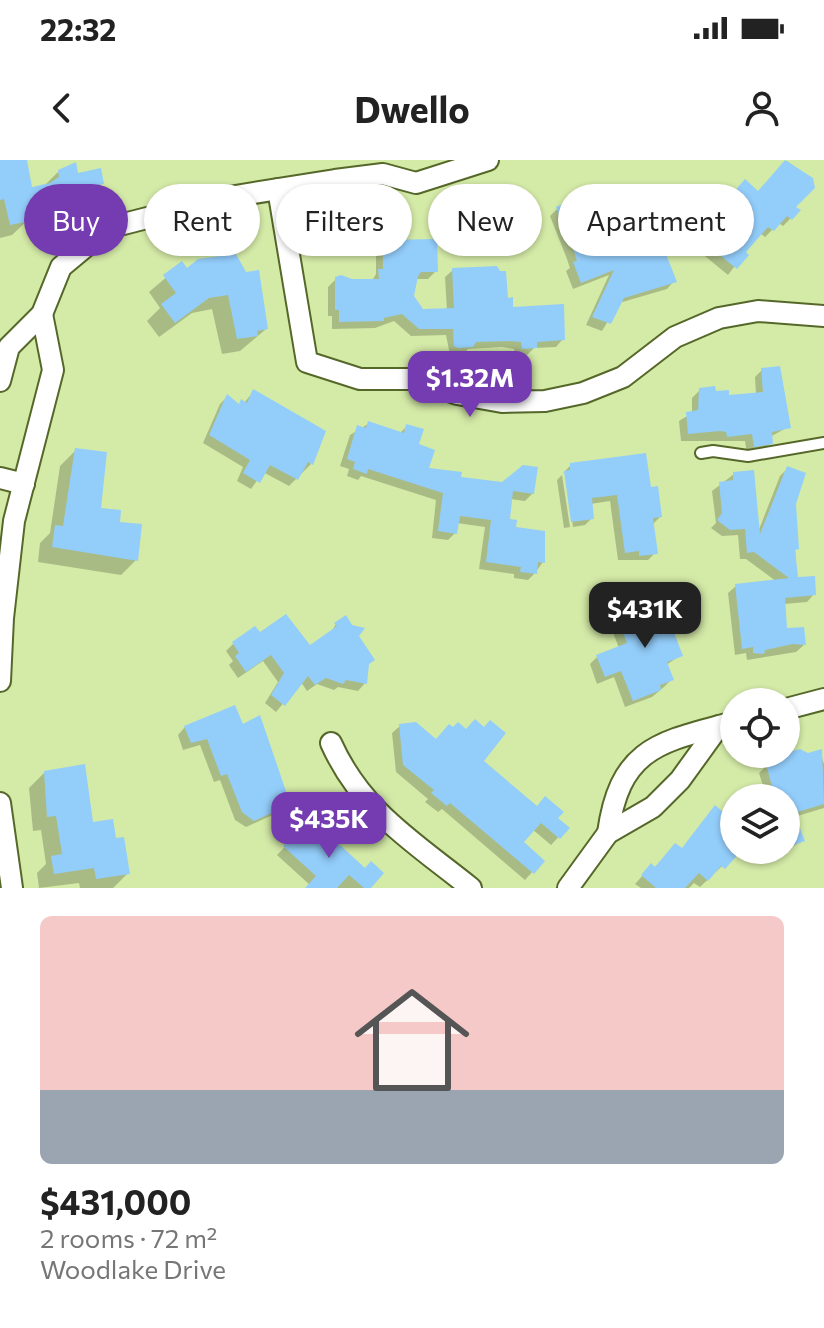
<!DOCTYPE html>
<html lang="en">
<head>
<meta charset="utf-8">
<style>
  :root { --surface:#fff; --page:#f2f2f2; --text:#222; --muted:#767676; --line:#e0e0e0; --accent:#753bb1 }
  body { margin:0; font-family:Commissioner,sans-serif; background:var(--page); color:var(--text); height:100vh; display:flex; flex-direction:column; font-size:30px; white-space:nowrap }
  * { box-sizing:border-box; margin:0 }
  p { font-size:26px; color:var(--muted) }
  .icon { flex:none; width:44px; height:44px; fill:none; stroke:currentColor; stroke-width:2; stroke-linecap:round; stroke-linejoin:round }
  .map { position:relative; height:728px; overflow:hidden }
  .sheet { display:flex; flex-direction:column; background:var(--surface); flex:1 }
  .sheet>* { flex:none }
  .banner { position:absolute; left:24px; top:24px; width:776px; height:72px; display:flex; gap:16px }
  .buttons { position:absolute; left:720px; top:528px; display:grid; gap:16px }
  .buttons a { display:grid; place-items:center; width:80px; height:80px; border-radius:50%; background:var(--surface); box-shadow:0 2px 6px #0004; font-size:40px }
  .price { position:absolute; translate:-50% -68px; padding:0 18px; border-radius:16px; background:var(--accent); color:#fff; font-size:26px; line-height:52px; filter:drop-shadow(0 2px 4px #0008) }
  .price::after { content:''; position:absolute; left:50%; top:48px; width:24px; height:18px; margin-left:-12px; background:inherit; clip-path:polygon(0 0,100% 0,50% 100%) }
  .price.on { background:#222; color:#fff }
  ul { padding:0; list-style:none }
  li { display:grid; align-content:center; gap:16px; height:424px; padding:0 40px }
  li+li { border-top:2px solid var(--line) }
  li span { display:grid; place-items:center; height:248px; border-radius:12px; color:#555 }
  li>.icon { margin-inline-start:auto }
  span .icon { width:144px; height:144px; fill:#fffc; stroke-width:1 }
  li b { font-size:34px }
  .tag { padding:0 28px; border-radius:36px; background:var(--surface); box-shadow:0 2px 6px #0004; font-size:28px; line-height:72px }
  .tag.on { background:var(--accent); color:#fff }
  .status { display:flex; justify-content:space-between; align-items:center; height:56px; padding:0 40px; background:var(--surface); direction:ltr }
  .status svg { height:22px; fill:currentColor }
  header { display:flex; justify-content:space-between; align-items:center; height:104px; padding:0 40px; background:var(--surface); font-size:36px; font-weight:700 }
  .map>svg:first-child { display:block }
</style>
</head>
<body>
<div class="status"><b>22:32</b><svg viewBox="0 0 49 12"><path d="M0 12V9h3v3zM5 12V6h3v6zM10 12V3h3v9zM15 12V0h3v12zM26 1h20v11H26zM47 4h2v5h-2z"/></svg></div>
<header><svg class="icon" aria-label="back" viewBox="0 0 24 24"><path d="M15 5l-7 7 7 7"/></svg>Dwello<svg class="icon" aria-label="person" viewBox="0 0 24 24"><circle cx="12" cy="8" r="4"/><path d="M4 21q1-7 8-7t8 7"/></svg></header>
<div class="map">
<svg width="824" height="728" viewBox="0 0 824 728">
  <rect width="100%" height="100%" fill="#d4eaa7"/>
  <g fill="#0003">
    <polygon points="0,0 25,0 31,30 43,27 59,11 75,4 77,16 102,23 86,38 68,42 27,61 12,75 0,78"/>
    <polygon points="787,1 812,19 794,47 798,51 783,66 779,63 765,77 760,73 728,115 689,83 707,63 718,59 730,47 726,43 745,22 757,33"/>
    <polygon points="557,49 608,62 600,70 617,94 674,121 667,129 619,143 602,171 586,165 609,115 573,129 566,111 570,108 567,99 550,56"/>
    <polygon points="384,82 436,111 428,119 415,119 412,137 422,151 447,151 445,117 453,110 563,179 556,187 534,188 527,195 515,195 514,189 502,187 468,189 463,194 450,195 446,175 411,176 394,161 375,168 332,169 332,156 328,156 328,127 336,119 372,121 376,114 376,89"/>
    <polygon points="182,104 186,111 245,114 266,169 240,191 222,194 212,149 192,153 159,177 147,161 160,148 149,132"/>
    <polygon points="762,210 788,267 770,277 771,283 763,290 747,293 745,281 681,281 679,261 692,253 692,238 700,230 727,237 756,234 755,217"/>
    <polygon points="253,232 311,304 289,326 263,312 251,329 237,321 243,307 203,283 220,244 227,237 238,245 244,243"/>
    <polygon points="368,264 400,273 407,266 427,310 533,333 525,341 510,339 507,360 543,402 535,413 528,420 514,418 514,414 479,409 485,367 457,363 455,373 448,380 432,378 436,340 361,316 358,320 347,316 349,309 340,306 350,275"/>
    <polygon points="76,290 99,349 117,364 136,400 121,415 38,402 40,383 50,373 60,306"/>
    <polygon points="571,305 649,329 660,357 652,365 655,393 648,400 618,400 610,341 590,344 592,358 585,365 573,367 566,312 563,313"/>
    <polygon points="788,308 794,344 796,420 814,434 807,442 784,444 785,470 804,485 796,492 747,500 746,493 735,495 728,433 736,426 777,422 746,399 740,399 738,375 722,376 711,368 716,363 712,331 734,314 758,372 780,316"/>
    <polygon points="562,315 570,367 564,368 557,320"/>
    <polygon points="664,437 673,460 669,464 681,495 666,505 672,519 664,527 652,537 625,547 614,517 597,524 590,504 597,497 619,488 612,470 620,463 640,455 638,452 646,444"/>
    <polygon points="336,464 357,476 367,504 365,523 358,531 338,527 334,530 317,524 307,531 301,522 276,552 265,543 278,522 263,501 238,518 229,505 233,501 226,491 233,484 260,475 310,488 330,474"/>
    <polygon points="241,566 285,646 277,653 246,667 235,660 220,620 214,622 200,585 183,590 178,575 185,567"/>
    <polygon points="400,566 481,601 536,648 567,668 551,685 532,669 521,683 542,701 525,720 442,649 438,652 425,642 428,639 396,612 392,573"/>
    <polygon points="820,592 824,604 824,648 794,657 802,681 784,692 786,638 767,638 759,613 767,605"/>
    <polygon points="45,612 92,664 114,680 128,713 113,728 80,728 79,723 39,728 37,713 46,704 41,670 33,671 29,628"/>
    <polygon points="734,664 734,690 739,690 700,727 694,723 689,728 641,728 635,724 644,714 681,690"/>
    <polygon points="305,666 369,728 307,728 310,725 277,695"/>
  </g>
  <g fill="#93cdfa">
    <polygon points="0,0 27,0 32,27 50,23 59,17 58,10 76,2 78,13 101,8 104,24 86,27 54,44 28,50 30,61 10,65 4,39 0,40"/>
    <polygon points="785,0 813,18 815,28 796,47 801,50 792,60 787,56 774,71 768,67 746,92 749,95 737,109 695,75 714,53 718,57 736,38 732,34 745,19 758,31"/>
    <polygon points="597,30 610,63 599,67 614,79 619,92 660,79 677,122 624,138 611,164 592,157 614,110 581,123 573,102 577,101 574,91 556,47"/>
    <polygon points="437,79 438,112 421,112 418,116 414,136 423,149 454,148 452,108 497,106 500,111 506,111 508,138 513,137 513,147 564,144 565,180 537,182 537,188 522,189 521,182 510,181 476,182 473,187 458,188 454,186 453,169 419,169 402,154 384,158 384,161 339,162 339,150 335,150 335,117 341,115 352,119 379,119 378,109 383,109 383,80"/>
    <polygon points="236,94 246,112 259,110 268,169 257,171 258,176 237,179 228,135 209,138 175,163 161,144 176,133 163,115 182,101 187,108 198,99"/>
    <polygon points="780,206 791,268 772,272 773,284 754,287 752,274 727,277 726,272 720,271 688,274 686,252 698,250 699,228 715,226 716,231 729,230 729,235 763,232 761,208"/>
    <polygon points="253,229 326,271 313,305 308,302 298,320 270,305 260,323 243,313 250,300 209,275 227,234 239,244 241,239 247,243"/>
    <polygon points="368,261 404,273 406,264 424,269 419,284 435,290 429,308 462,312 461,317 502,322 523,305 538,307 534,334 513,331 510,359 517,360 516,367 545,371 545,403 538,402 537,414 520,412 521,407 486,402 491,360 460,356 457,374 438,371 443,333 368,309 367,314 353,309 355,302 347,299 357,265 366,268"/>
    <polygon points="75,288 107,292 101,348 121,350 120,362 142,364 138,401 52,387 55,365 63,366"/>
    <polygon points="646,293 651,327 658,326 662,357 653,358 658,394 639,396 639,391 625,393 617,335 592,338 594,359 571,362 564,311 570,310 570,303"/>
    <polygon points="787,306 806,313 796,344 799,389 795,390 798,417 815,416 816,435 785,438 787,468 804,467 806,485 793,484 765,490 764,494 753,493 753,487 742,489 735,424 789,418 754,392 747,393 745,369 730,370 717,360 722,353 719,322 733,320 733,312 754,310 760,374"/>
    <polygon points="666,434 676,461 670,462 683,496 667,502 674,520 660,525 661,530 633,541 621,511 605,517 596,495 627,483 618,461 648,450 645,442"/>
    <polygon points="286,454 310,485 337,466 334,463 346,455 352,465 365,468 359,476 375,500 369,504 367,524 346,520 343,524 326,518 315,525 308,516 285,546 271,535 284,513 271,495 246,512 235,496 239,493 232,482 255,466 260,472"/>
    <polygon points="235,545 243,564 260,555 289,640 285,641 287,646 254,661 242,652 227,614 221,616 207,579 191,583 184,566"/>
    <polygon points="475,559 484,567 490,560 506,573 484,601 537,646 545,636 564,652 558,658 570,668 560,679 541,663 524,682 545,701 534,714 450,643 447,646 431,633 434,630 403,605 399,564 416,562 436,579 449,564 453,567 458,562 466,569"/>
    <polygon points="800,589 808,593 822,589 824,644 794,653 805,681 791,686 786,673 786,638 775,638 766,604 778,594"/>
    <polygon points="85,604 93,662 113,659 116,678 124,677 130,714 96,719 94,708 54,714 51,696 62,694 56,656 47,657 44,611"/>
    <polygon points="715,645 734,662 734,690 742,690 725,709 721,706 708,721 699,713 685,728 656,728 641,715 651,703 655,707 675,683 682,688"/>
    <polygon points="305,663 313,670 318,665 365,708 371,701 384,713 371,728 364,728 349,715 337,728 305,728 316,716 283,686"/>
  </g>
  <g fill="none" stroke-linecap="round" stroke-linejoin="round">
    <g stroke="#556729" stroke-width="14">
      <polyline id="service" points="701,293 713,291 748,296 824,283"/>
    </g>
    <g stroke="#556729" stroke-width="24">
      <g id="minor">
        <polyline points="278,29 307,202 360,219 413,219 457,234 502,242 545,241 583,233 623,217 675,177 719,158 758,151 824,156"/>
        <polyline points="0,221 9,187 42,154 61,107 108,68 229,37 335,20 383,14 416,23 488,0"/>
        <polyline points="0,318 24,324"/>
        <polyline points="0,521 3,458 14,361 53,210 42,154"/>
        <polyline points="786,549 824,539"/>
        <path d="M331,583C362,652 414,682 471,728"/>
        <polyline points="0,643 12,728"/>
        <path d="M608,673C620,586 661,582 734,562"/>
        <polyline points="568,728 608,673 653,647 680,620 719,566"/>
      </g>
    </g>
    <use href="#service" stroke="#fff" stroke-width="10"/>
    <use href="#minor" stroke="#fff" stroke-width="20"/>
  </g>
</svg>
<div class="buttons">
<a><svg class="icon" aria-label="locate" viewBox="0 0 24 24"><circle cx="12" cy="12" r="6"/><path d="M12 2v4M12 18v4M2 12h4M18 12h4"/></svg></a>
<a><svg class="icon" aria-label="layers" viewBox="0 0 24 24"><path d="M12 4l9 5-9 5-9-5zM3 14l9 5 9-5"/></svg></a>
</div>
<b class="price" style="left:470px;top:259px">$1.32M</b>
<b class="price on" style="left:645px;top:490px">$431K</b>
<b class="price" style="left:329px;top:700px">$435K</b>
<div class="banner">
<a class="tag on">Buy</a>
<a class="tag">Rent</a>
<a class="tag">Filters</a>
<a class="tag">New</a>
<a class="tag">Apartment</a>
</div>
</div>
<section class="sheet">
<ul>
<li><span style="background:linear-gradient(#f6c9c9 70%,#9aa5b1 0)"><svg class="icon" aria-label="home" viewBox="0 0 24 24"><path d="M3 11l9-7 9 7M6 9v11h12V9"/></svg></span><div><b>$431,000</b><p>2 rooms · 72 m²</p><p>Woodlake Drive</p></div></li>
</ul>
</section>
</body>
</html>
